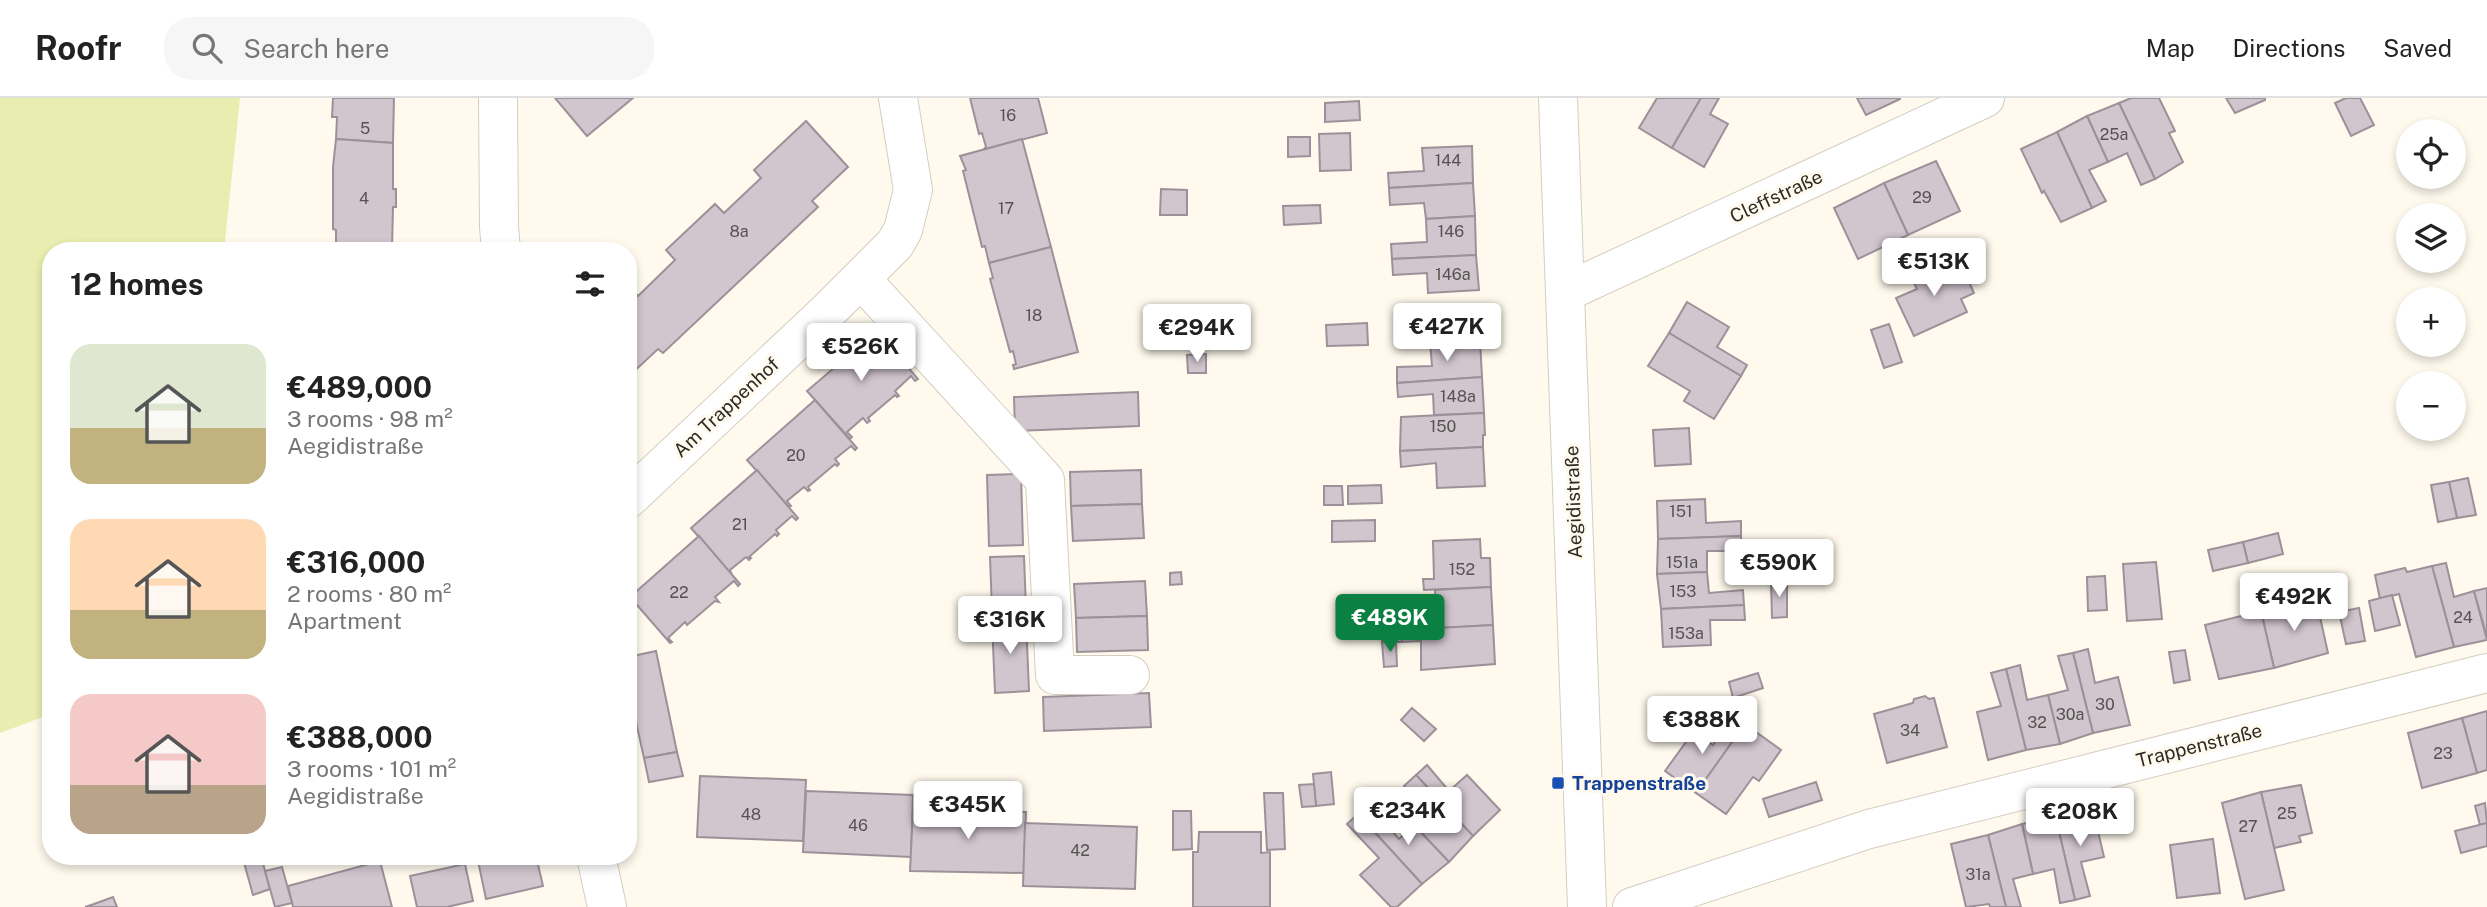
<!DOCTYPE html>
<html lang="en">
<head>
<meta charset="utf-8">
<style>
  :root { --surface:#fff; --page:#f6f6f6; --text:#222; --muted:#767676; --line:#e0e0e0; --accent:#0b8043 }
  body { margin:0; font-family:"Public Sans",sans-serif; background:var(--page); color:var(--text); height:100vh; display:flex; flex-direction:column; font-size:26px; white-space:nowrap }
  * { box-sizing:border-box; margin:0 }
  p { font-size:23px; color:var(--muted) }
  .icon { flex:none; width:38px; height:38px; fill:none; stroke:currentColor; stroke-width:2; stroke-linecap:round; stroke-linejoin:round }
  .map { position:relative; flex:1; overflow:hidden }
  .side { position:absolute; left:42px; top:144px; width:595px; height:623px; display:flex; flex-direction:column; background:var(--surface); border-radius:28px; box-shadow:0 4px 10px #0003 }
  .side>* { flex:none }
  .fabs { position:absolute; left:2396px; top:21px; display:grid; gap:14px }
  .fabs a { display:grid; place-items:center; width:70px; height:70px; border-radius:50%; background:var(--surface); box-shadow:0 4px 10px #0003; font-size:35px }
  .price { position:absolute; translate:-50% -60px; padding:0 16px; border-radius:7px; background:#fff; color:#222; font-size:23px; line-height:46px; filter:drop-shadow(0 2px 4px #0008) }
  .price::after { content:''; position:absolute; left:50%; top:42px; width:21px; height:16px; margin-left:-10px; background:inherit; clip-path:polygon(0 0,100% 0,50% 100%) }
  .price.on { background:var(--accent); color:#fff }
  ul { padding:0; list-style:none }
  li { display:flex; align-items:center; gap:21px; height:175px; padding:0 28px }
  li span { display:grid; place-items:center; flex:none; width:196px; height:140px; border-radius:21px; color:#555 }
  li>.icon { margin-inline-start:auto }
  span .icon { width:84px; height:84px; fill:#fffc; stroke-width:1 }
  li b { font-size:30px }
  h2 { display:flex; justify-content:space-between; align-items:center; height:84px; padding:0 28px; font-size:30px }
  header { display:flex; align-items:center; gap:42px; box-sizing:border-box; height:98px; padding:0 35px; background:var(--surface); border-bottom:2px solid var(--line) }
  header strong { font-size:33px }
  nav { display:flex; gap:38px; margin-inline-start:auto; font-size:24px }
  .search { width:490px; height:63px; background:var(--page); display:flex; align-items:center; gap:18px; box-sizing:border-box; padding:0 24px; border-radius:28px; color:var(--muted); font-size:26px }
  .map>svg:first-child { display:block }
</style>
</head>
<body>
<header>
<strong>Roofr</strong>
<div class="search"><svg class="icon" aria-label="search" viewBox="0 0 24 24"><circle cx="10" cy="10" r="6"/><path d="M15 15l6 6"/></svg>Search here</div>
<nav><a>Map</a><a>Directions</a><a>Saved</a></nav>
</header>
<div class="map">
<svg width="2487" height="809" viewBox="0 0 2487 809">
  <rect width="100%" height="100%" fill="#fffaed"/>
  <polygon fill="#e9edaf" points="0,0 240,0 224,152 51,152 51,616 0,635"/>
  <g fill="#d1c5ce" stroke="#9c9199" stroke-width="2">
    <polygon points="333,0 394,0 393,45 336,41 337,19 332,19"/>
    <polygon points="555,0 633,0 587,38"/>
    <polygon points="970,0 1038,0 1047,35 983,52 986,49 982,35 979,36"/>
    <polygon points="1657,0 1701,0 1672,50 1639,30"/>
    <polygon points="1701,0 1719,0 1710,16 1728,26 1704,69 1672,50"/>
    <polygon points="1857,0 1900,0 1900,1 1866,17"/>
    <polygon points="2131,0 2159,0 2175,33 2169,35 2183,64 2155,81 2119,5"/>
    <polygon points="2226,0 2265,0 2265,2 2235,15"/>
    <polygon points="2346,0 2360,0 2374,27 2351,38 2335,5"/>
    <polygon points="1359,3 1360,22 1325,24 1325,5"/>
    <polygon points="2119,5 2155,81 2141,87 2127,55 2108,64 2087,18"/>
    <polygon points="2087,18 2108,64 2089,72 2106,103 2092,110 2057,34"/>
    <polygon points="806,23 848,69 812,103 818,109 663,255 658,251 628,279 628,192 630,190 638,198 675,162 666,152 715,106 724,115 761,80 754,72"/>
    <polygon points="2057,34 2092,110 2061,124 2044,93 2042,95 2021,51"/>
    <polygon points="1350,35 1351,72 1320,73 1319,36"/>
    <polygon points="1288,39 1310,39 1310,58 1288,59"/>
    <polygon points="336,41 393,45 393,91 396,91 396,109 393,109 392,152 336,152 336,132 333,131 333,69"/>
    <polygon points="1022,41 1051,149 989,165 985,148 982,149 963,73 966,72 960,58"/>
    <polygon points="1472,48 1473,85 1389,90 1388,75 1424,73 1422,50"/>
    <polygon points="1936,63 1960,113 1908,137 1884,85"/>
    <polygon points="1473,85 1475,118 1426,121 1424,105 1390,107 1389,90"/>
    <polygon points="1884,85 1908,137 1858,161 1834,110"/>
    <polygon points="1161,91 1187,92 1187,117 1160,117"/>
    <polygon points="1320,107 1321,125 1284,127 1283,108"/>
    <polygon points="1475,118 1476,157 1392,161 1391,146 1427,144 1426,121"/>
    <polygon points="1051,149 1078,254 1014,271 1013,267 1016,266 1013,253 1010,254 990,181 993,180 989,165"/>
    <polygon points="1476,157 1479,192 1428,195 1427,175 1393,177 1392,161"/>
    <polygon points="1934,163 1941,180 1963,170 1974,195 1961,201 1967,214 1914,238 1896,200 1917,191 1909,175"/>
    <polygon points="1687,204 1729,229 1717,249 1747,267 1741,278 1669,235"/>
    <polygon points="1367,225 1368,247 1327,248 1326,227"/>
    <polygon points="1889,226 1902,264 1884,270 1871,232"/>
    <polygon points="877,233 918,281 915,283 911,278 895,293 899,298 897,299 895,297 868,320 870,323 867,325 863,320 847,334 852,339 850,341 807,293"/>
    <polygon points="1669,235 1741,278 1714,321 1684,303 1690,293 1648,268"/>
    <polygon points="1480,242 1482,279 1397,285 1397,269 1432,268 1430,243"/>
    <polygon points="1206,256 1206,275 1188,275 1187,257"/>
    <polygon points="1482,279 1484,315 1434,317 1433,296 1398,299 1397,285"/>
    <polygon points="1138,294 1139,328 1015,333 1014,299"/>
    <polygon points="815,302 857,350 855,352 851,348 835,361 839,366 837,368 835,366 808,389 810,392 808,393 804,389 787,403 791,408 789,409 747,362"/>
    <polygon points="1484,315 1485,337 1483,337 1483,349 1400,353 1401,319"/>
    <polygon points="1689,330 1691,366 1655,368 1653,332"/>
    <polygon points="1483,349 1485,388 1437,390 1436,365 1401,369 1400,353"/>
    <polygon points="757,372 798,420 796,422 792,418 776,432 779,436 777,438 775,436 749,459 751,460 749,462 746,459 730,472 732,477 691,430"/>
    <polygon points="1141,372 1142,406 1071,408 1070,374"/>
    <polygon points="1021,376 1023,447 989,448 987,377"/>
    <polygon points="2468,380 2476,417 2457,420 2449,384"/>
    <polygon points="2449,384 2457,420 2438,424 2431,387"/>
    <polygon points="1381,387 1382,405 1348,406 1348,388"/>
    <polygon points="1324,388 1342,388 1343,407 1324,407"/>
    <polygon points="1705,401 1706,425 1741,423 1741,438 1658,441 1657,403"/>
    <polygon points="1142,406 1144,440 1073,443 1071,408"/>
    <polygon points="1375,422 1375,443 1332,444 1332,423"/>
    <polygon points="2278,435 2283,456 2248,465 2243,444"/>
    <polygon points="699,438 740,486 738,488 734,483 715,499 719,504 715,503 687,527 685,524 668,540 672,544 670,545 630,499"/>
    <polygon points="1741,438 1742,453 1707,453 1707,474 1657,476 1658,441"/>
    <polygon points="1480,441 1481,460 1490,460 1491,489 1424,492 1423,481 1434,481 1433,443"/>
    <polygon points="2243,444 2248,465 2213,473 2208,452"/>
    <polygon points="1024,458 1026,511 992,513 990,459"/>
    <polygon points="2156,464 2162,521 2127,523 2123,466"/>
    <polygon points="2446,465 2454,499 2474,493 2487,542 2454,549 2432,468"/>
    <polygon points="2432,468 2454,549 2416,559 2399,496 2380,501 2375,477 2405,470 2407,474"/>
    <polygon points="1181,474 1182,486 1170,487 1170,475"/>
    <polygon points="1707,474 1709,495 1743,492 1744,507 1661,511 1657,476"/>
    <polygon points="2105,478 2107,512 2088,513 2087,479"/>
    <polygon points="1145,483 1147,518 1076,520 1074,486"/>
    <polygon points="1771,483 1787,483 1787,519 1772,520"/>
    <polygon points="1491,489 1493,527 1402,532 1402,519 1436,517 1435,492"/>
    <polygon points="2487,490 2487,539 2474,493"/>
    <polygon points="2392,497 2400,527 2375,533 2369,503"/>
    <polygon points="2316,501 2328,555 2274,570 2261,513"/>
    <polygon points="1744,507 1745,522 1710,522 1711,547 1663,549 1661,511"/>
    <polygon points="2359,510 2365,543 2346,546 2339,514"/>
    <rect x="1382" y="512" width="20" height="32"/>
    <polygon points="2261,513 2274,570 2219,581 2205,527"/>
    <polygon points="1147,518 1148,552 1077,554 1076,520"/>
    <polygon points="1026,522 1029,593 995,595 992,523"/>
    <polygon points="1493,527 1495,566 1421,572 1421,543 1402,544 1402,532"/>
    <polygon points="1382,544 1396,544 1397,568 1384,569"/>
    <polygon points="2088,551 2095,585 2118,579 2130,627 2093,635 2073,555"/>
    <polygon points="2185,552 2190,582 2174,585 2169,554"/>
    <polygon points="656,553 677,654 644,660 628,588 628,559"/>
    <polygon points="2073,555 2093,635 2060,646 2048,597 2068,592 2058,558"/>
    <polygon points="2020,567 2027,602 2048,597 2060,646 2026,652 2006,571"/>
    <polygon points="2006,571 2026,652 1988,662 1977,614 2001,608 1991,575"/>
    <polygon points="1758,575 1763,590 1733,600 1729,584"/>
    <polygon points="1149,595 1151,629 1044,633 1043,599"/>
    <polygon points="1925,598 1929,601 1934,600 1947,649 1887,665 1874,616 1913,605 1914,601"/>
    <polygon points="1412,610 1436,631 1424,643 1401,622"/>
    <polygon points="2487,613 2487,672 2477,675 2462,620"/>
    <polygon points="1733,617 1745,626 1696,695 1665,673 1694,633 1713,647"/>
    <polygon points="2462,620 2477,675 2422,690 2408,635"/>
    <polygon points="1745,626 1781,652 1759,683 1753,679 1726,716 1696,695"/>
    <polygon points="677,654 683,678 649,684 644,660"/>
    <polygon points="1427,667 1449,693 1467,677 1500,712 1473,738 1416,677"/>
    <polygon points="1331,674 1334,706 1316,708 1313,676"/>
    <polygon points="1416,677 1473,738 1449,764 1414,727 1430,712 1404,688"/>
    <polygon points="700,678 806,682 803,743 697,739"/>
    <polygon points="1816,684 1822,702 1769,719 1763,701"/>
    <polygon points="1314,686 1316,708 1302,709 1299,687"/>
    <polygon points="2301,687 2312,735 2299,738 2301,744 2274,750 2261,694"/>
    <polygon points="806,693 913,697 911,759 803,754"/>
    <polygon points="2261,694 2284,792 2245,801 2222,705"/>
    <polygon points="1264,695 1283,695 1285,751 1267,752"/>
    <polygon points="2485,705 2487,725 2480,727 2475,708"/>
    <polygon points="1369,706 1399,741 1414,727 1449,764 1422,786 1358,716"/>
    <polygon points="913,711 1026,714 1024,775 910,773"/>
    <polygon points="2093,712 2104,759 2081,764 2090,798 2075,802 2056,721"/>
    <polygon points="1173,713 1191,713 1192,751 1173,752"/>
    <polygon points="1358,716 1422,786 1397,809 1391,809 1360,777 1379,760 1347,726"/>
    <polygon points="2043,721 2044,723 2056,721 2075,802 2060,805 2054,771 2033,776 2022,726"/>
    <polygon points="1025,725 1137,729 1135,791 1023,788"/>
    <polygon points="2487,725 2487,748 2461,755 2455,733"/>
    <polygon points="2022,726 2033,776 2013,781 2021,809 2006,809 1988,737"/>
    <polygon points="1199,734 1261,734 1261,755 1270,754 1270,809 1193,809 1193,754 1198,754"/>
    <polygon points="1988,737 2006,809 1990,809 1989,806 1966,809 1951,746"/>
    <polygon points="2213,741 2220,795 2177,800 2170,747"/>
    <polygon points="255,758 261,758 270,791 253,797 243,761"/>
    <polygon points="477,758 536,758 543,788 486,801"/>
    <polygon points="380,763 392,809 293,809 288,788"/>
    <polygon points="465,766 473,803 447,809 417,809 410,778"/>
    <polygon points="282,769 292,805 275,809 265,773"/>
    <polygon points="113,799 117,809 85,809 94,806"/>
  </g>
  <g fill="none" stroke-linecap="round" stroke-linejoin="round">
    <g stroke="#d3cec2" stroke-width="40">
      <g id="minor">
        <polyline points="498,0 499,129 501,152"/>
        <polyline points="1558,0 1587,809"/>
        <polyline points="861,181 1045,382 1055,577 1130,577"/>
        <polyline points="1566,194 1985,0"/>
        <polyline points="628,401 829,212 895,146 903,132 913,92 898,0"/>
        <polyline points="596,758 607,809"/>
        <polyline points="1632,809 1869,731 2487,575"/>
      </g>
    </g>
    <use href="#minor" stroke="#fff" stroke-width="38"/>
  </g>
  <rect fill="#1a4fb4" stroke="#fffaed" stroke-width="2.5" x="1551" y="678" width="14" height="14" rx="3.5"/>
  <g text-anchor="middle" stroke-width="6" stroke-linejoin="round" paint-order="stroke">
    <g font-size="16" fill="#565250">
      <text x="1008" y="23">16</text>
      <text x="365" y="36">5</text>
      <text x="2114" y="42">25a</text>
      <text x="1448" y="68">144</text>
      <text x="1922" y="105">29</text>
      <text x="364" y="106">4</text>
      <text x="1006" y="116">17</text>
      <text x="739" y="139">8a</text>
      <text x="1451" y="139">146</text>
      <text x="1453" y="182">146a</text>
      <text x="1034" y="223">18</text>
      <text x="1458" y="304">148a</text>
      <text x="1443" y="334">150</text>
      <text x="796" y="363">20</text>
      <text x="1681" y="419">151</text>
      <text x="740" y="432">21</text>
      <text x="1682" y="470">151a</text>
      <text x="1462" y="477">152</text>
      <text x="1683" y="499">153</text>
      <text x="679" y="500">22</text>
      <text x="2463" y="525">24</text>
      <text x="1686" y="541">153a</text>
      <text x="2105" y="612">30</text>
      <text x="2070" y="622">30a</text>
      <text x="2037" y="630">32</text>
      <text x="1910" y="638">34</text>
      <text x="2443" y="661">23</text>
      <text x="2287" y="721">25</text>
      <text x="751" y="722">48</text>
      <text x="858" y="733">46</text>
      <text x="2248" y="734">27</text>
      <text x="1080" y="758">42</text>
      <text x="1978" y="782">31a</text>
    </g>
    <g font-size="19" fill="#2d2b26" stroke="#fffaed">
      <text transform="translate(1776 98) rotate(-25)" y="7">Cleffstraße</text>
      <text transform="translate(726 309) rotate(-43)" y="7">Am Trappenhof</text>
      <text transform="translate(1573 404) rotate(-92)" y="7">Aegidistraße</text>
      <text transform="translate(2199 647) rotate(-14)" y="7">Trappenstraße</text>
    </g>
    <g font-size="19" font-weight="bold" fill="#164399" stroke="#fffaed" text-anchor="start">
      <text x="1572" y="692">Trappenstraße</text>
    </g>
  </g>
</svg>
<div class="fabs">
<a><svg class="icon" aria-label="locate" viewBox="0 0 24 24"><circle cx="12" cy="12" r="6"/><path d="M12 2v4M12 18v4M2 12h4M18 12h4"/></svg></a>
<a><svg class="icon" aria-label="layers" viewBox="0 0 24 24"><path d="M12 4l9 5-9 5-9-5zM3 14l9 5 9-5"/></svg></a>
<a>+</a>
<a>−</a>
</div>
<b class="price" style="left:1934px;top:200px">€513K</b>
<b class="price" style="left:1447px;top:265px">€427K</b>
<b class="price" style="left:1197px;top:266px">€294K</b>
<b class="price" style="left:861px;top:285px">€526K</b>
<b class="price" style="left:1779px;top:501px">€590K</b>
<b class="price" style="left:2294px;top:535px">€492K</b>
<b class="price on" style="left:1390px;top:556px">€489K</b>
<b class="price" style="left:1010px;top:558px">€316K</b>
<b class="price" style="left:1702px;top:658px">€388K</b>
<b class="price" style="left:968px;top:743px">€345K</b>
<b class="price" style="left:1408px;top:749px">€234K</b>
<b class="price" style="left:2080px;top:750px">€208K</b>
<section class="side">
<h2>12 homes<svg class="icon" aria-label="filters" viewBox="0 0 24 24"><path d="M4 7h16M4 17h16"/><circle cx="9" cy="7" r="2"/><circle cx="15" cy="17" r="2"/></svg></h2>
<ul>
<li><span style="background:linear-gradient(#dfe7d0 60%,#c2b280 0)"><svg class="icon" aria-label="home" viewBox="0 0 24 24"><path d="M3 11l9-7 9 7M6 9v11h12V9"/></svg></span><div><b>€489,000</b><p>3 rooms · 98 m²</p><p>Aegidistraße</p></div></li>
<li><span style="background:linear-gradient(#ffd9b3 65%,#c2b280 0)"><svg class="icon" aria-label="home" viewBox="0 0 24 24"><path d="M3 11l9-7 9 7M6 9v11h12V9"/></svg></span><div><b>€316,000</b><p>2 rooms · 80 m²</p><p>Apartment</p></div></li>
<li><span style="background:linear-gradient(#f6c9c9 65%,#b9a48a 0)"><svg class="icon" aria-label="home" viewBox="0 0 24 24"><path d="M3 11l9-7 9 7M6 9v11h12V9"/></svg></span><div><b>€388,000</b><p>3 rooms · 101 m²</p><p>Aegidistraße</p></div></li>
</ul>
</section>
</div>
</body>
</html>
